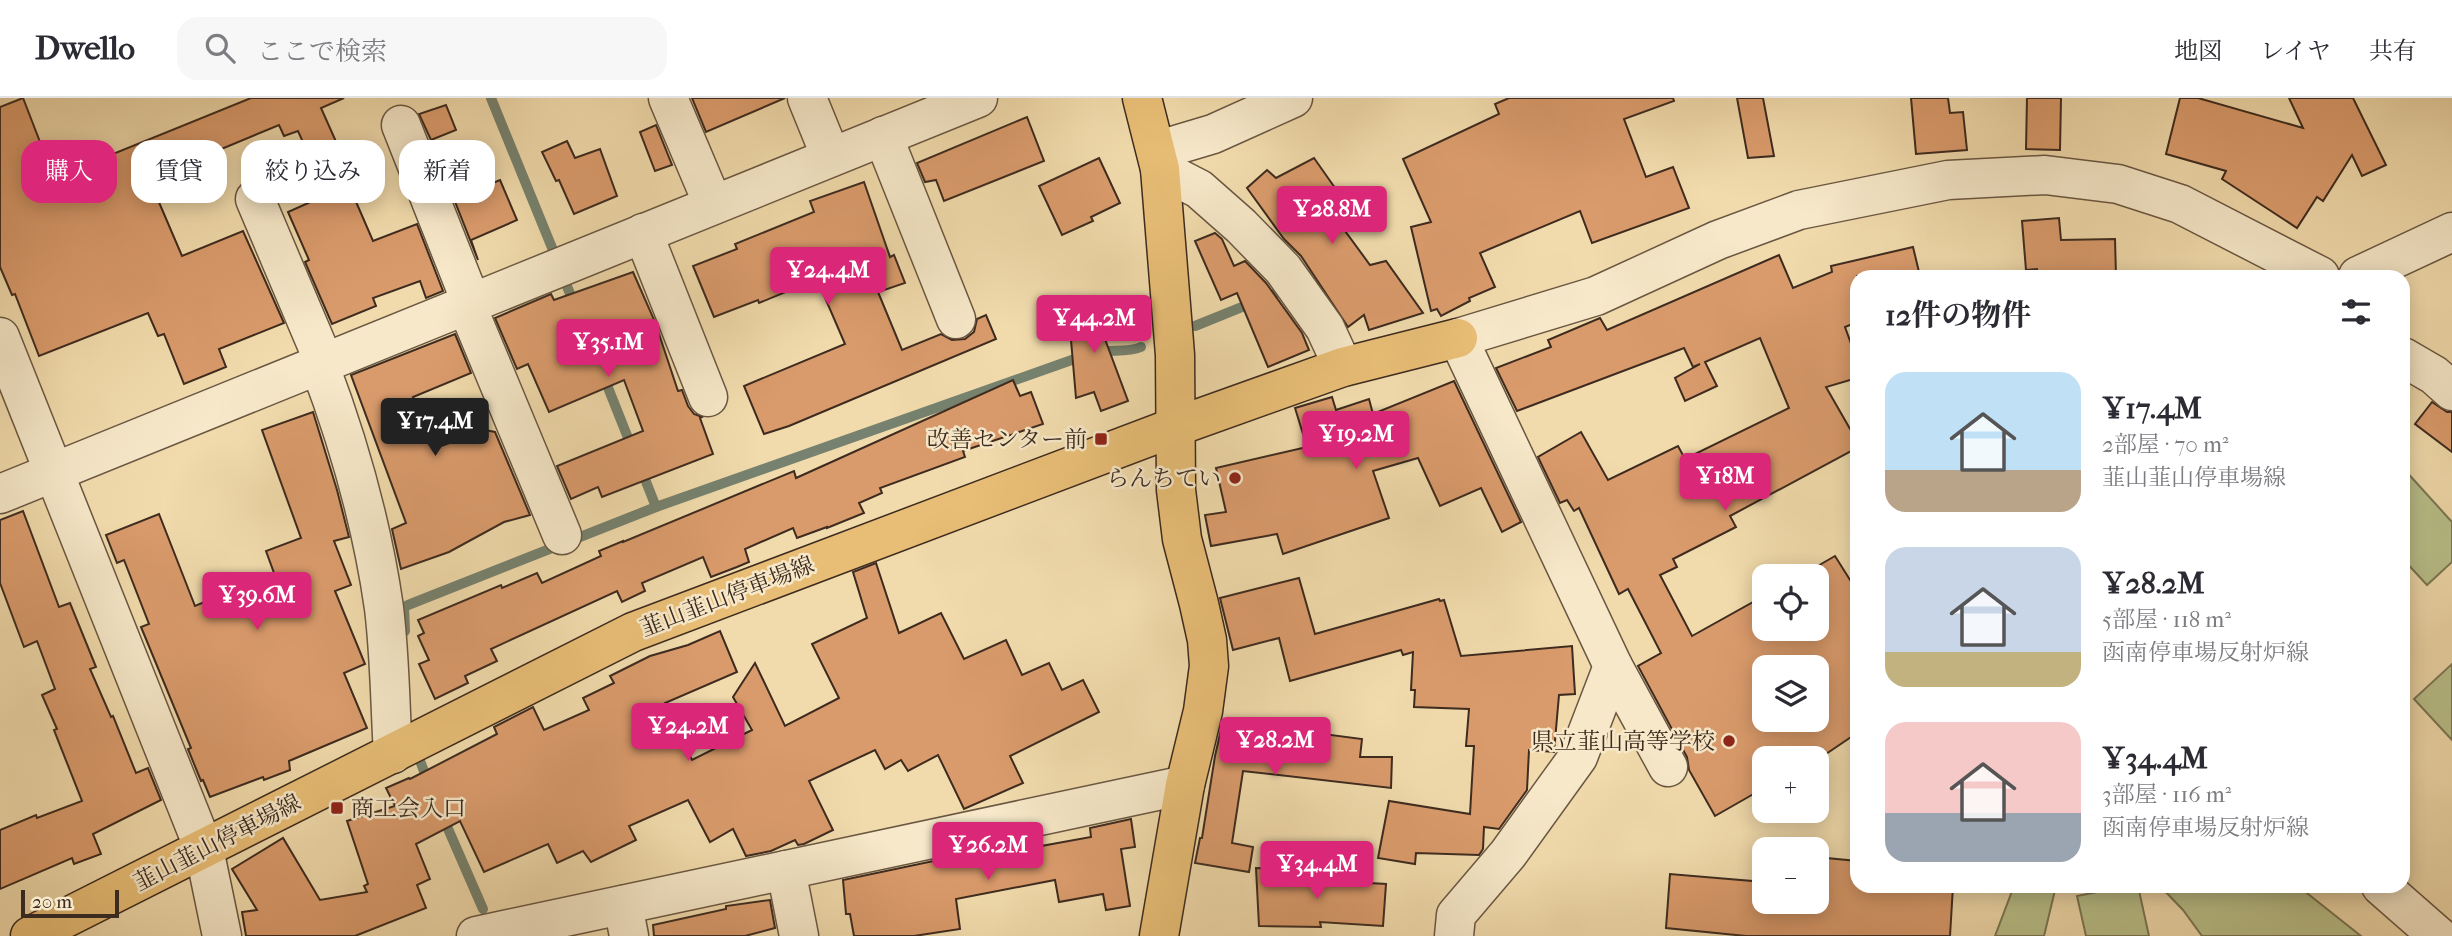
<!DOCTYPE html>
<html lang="ja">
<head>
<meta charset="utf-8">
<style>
  :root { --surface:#fff; --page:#f7f7f7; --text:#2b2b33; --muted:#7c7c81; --line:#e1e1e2; --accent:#db2777 }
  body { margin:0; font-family:"IM FELL French Canon","Noto Serif JP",serif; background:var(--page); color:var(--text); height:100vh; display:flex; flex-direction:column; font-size:26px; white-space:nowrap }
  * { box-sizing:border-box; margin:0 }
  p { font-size:23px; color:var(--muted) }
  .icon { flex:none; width:38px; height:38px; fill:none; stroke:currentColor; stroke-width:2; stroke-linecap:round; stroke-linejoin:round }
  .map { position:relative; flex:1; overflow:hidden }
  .drawer { position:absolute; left:1850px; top:172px; width:560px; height:623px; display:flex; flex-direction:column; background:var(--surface); border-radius:21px; box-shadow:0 4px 18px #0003 }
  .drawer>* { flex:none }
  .guide { position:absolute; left:21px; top:42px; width:665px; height:63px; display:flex; gap:14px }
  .fabs { position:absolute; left:1752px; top:466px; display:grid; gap:14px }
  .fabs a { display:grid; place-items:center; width:77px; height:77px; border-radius:14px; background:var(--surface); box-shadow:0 4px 18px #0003; font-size:35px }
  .scale { position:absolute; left:21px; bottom:18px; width:98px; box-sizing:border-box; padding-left:7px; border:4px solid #3d2b1f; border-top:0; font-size:19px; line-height:24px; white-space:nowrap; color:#3d2b1f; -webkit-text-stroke:5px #f6e8c9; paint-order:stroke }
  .price { position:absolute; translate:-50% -60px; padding:0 16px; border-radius:7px; background:var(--accent); color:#fff; font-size:23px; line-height:46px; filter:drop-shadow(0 2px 4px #0008) }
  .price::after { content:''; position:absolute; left:50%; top:42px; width:21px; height:16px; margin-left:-10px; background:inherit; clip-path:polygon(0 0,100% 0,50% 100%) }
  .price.active { background:#222; color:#fff }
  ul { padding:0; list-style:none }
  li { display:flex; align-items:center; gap:21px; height:175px; padding:0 35px }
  li span { display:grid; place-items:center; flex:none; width:196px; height:140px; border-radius:21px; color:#555 }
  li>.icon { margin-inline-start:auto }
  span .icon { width:84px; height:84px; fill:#fffc; stroke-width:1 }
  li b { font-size:30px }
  h2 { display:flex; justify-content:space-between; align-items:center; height:84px; padding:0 35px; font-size:30px }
  .chip { padding:0 24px; border-radius:21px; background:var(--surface); box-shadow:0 4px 18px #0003; font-size:24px; line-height:63px }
  .chip.active { background:var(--accent); color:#fff }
  header { display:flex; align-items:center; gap:42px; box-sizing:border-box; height:98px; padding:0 35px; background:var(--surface); border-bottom:2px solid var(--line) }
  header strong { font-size:33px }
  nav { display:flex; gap:38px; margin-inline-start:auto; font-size:24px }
  .search { width:490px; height:63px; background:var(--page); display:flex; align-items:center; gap:18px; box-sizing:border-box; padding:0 24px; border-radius:21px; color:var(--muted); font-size:26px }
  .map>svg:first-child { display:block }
</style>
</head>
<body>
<header>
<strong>Dwello</strong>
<div class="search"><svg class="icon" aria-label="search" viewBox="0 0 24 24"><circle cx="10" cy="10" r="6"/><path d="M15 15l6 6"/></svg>ここで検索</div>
<nav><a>地図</a><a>レイヤ</a><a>共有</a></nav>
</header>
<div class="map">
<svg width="2452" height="838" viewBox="0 0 2452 838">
  <rect width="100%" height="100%" fill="#f1dbac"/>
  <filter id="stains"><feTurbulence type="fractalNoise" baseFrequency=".00286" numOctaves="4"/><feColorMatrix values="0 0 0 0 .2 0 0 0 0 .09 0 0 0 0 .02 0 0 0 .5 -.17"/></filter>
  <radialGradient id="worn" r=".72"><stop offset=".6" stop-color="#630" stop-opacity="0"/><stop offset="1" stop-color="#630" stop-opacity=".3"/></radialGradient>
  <g fill="#b9c08a" stroke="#7b7654" stroke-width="2">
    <polygon points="2403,370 2452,424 2452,464 2427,487 2403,461"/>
    <polygon points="2452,566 2452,642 2414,601"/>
    <polygon points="2014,788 2056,788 2044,838 1995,838"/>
    <polygon points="2128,788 2138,788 2149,838 2086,838 2077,798"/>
    <polygon points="2160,788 2298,788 2361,838 2202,838 2183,812"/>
  </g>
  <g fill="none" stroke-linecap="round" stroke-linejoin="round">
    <g stroke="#76826f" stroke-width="10">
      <polyline points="491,0 557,162"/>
      <polyline points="562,176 575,208"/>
      <polyline points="1195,228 1279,194"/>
      <path d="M1097,254C1112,251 1127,255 1141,249"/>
      <polyline points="603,277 632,350"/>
      <polyline points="641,371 656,409"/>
      <polyline points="405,533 404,509 408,507 656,409 1083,258"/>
      <polyline points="416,652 428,684"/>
      <polyline points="442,717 483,811"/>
    </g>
  </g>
  <g fill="#da9b6c" stroke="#3d2b1f" stroke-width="2" fill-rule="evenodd">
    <polygon points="23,0 54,80 251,0 344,0 321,10 346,66 346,76 322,87 298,33 284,38 279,27 149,81 182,158 243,133 284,225 219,251 226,269 184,286 164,236 158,238 148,215 39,258 15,196 12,197 0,169 0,9"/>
    <polygon points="692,0 785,0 706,34"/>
    <polygon points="1509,0 1673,0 1674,3 1624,21 1646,79 1673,69 1689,110 1592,145 1580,113 1480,155 1495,189 1469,200 1470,203 1441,218 1437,211 1431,213 1411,129 1431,124 1403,61 1499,16 1495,6"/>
    <polygon points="1737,0 1763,0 1774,58 1748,60"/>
    <polygon points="1911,0 1948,0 1950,15 1963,14 1967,52 1916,56"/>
    <polygon points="2027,0 2061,0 2060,52 2026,51"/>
    <polygon points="2180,0 2198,0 2303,30 2289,0 2353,0 2386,67 2362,78 2352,57 2323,103 2317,99 2297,130 2222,81 2226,73 2166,56"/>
    <polygon points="446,7 456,32 431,42 419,16"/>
    <polygon points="1027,19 1044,63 944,103 936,82 925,84 917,65"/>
    <polygon points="656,27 672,67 655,73 640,34"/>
    <polygon points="567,43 575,60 600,51 617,98 574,116 559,82 556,83 542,54"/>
    <polygon points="1099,60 1120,105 1091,119 1093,123 1062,137 1039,88"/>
    <polygon points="1314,60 1354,117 1340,126 1370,167 1386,163 1423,215 1369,232 1364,217 1348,229 1301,158 1284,141 1247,90 1267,72 1276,80"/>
    <polygon points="500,82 517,122 471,142 478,162 454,101"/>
    <polygon points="347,83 373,143 417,126 443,193 426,200 420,183 373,200 376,208 332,226 305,164 309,162 288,114 324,98 321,95"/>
    <polygon points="864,84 890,159 894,157 905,185 878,194 902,252 941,236 952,242 965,241 974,234 977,221 986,217 996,241 789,328 764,336 744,288 845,246 817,181 759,205 758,202 714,219 693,168 737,151 735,146 814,114 810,103"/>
    <polygon points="2059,120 2061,142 2115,141 2116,178 2038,178 2037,171 2026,172 2022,123"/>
    <polygon points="1215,135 1222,141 1234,168 1245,163 1266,185 1302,235 1309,252 1268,269 1237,195 1221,202 1195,143"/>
    <path d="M1913,149L1920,178H1857V224L1845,229L1857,262V280L1826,289L1857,343V350L1730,418L1736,429L1673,461L1677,469L1660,477L1692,538L1764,498V530H1816V469L1835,458L1857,493V635L1820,660H1764V690L1715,718L1689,672L1687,659L1638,568L1661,555L1628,491L1619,496L1579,410L1574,413L1567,402L1560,405L1538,359L1581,334L1608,382L1678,348L1685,361L1789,310L1760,240L1705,264L1717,288L1685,303L1675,280L1700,266L1693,269L1684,250L1517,313L1496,270L1551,249L1548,242L1600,220L1607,232L1779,157L1793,190L1832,174L1831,168ZM1764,569H1816V621H1764Z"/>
    <polygon points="633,174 655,224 678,293 682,292 688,308 694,316 702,319 700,320 713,356 602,399 598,389 571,401 557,368 643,333 624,282 549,314 528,266 517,271 495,220 551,196 554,202"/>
    <polygon points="1109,204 1111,232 1102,233 1128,303 1101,313 1094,294 1076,300 1068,207"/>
    <polygon points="455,236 471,275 413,299 433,351 485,332 495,334 530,417 504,424 449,454 401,471 392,431 406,425 351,277"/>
    <polygon points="1013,282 1020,298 1031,294 1043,326 963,353 965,359 880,390 882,395 859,405 864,415 827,430 827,429 797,440 793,430 745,451 749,464 737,469 711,479 703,459 642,485 645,493 622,504 617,493 491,551 497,563 465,578 468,585 435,601 419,566 429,562 418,538 424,535 418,522 501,487 502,490 537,475 542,485 601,458 599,453 623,443 623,444 794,373 796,380"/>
    <polygon points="1454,283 1521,424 1502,434 1481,390 1440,408 1418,360 1373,373 1389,420 1283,456 1277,436 1211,448 1205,417 1226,414 1216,370 1307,349 1295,310 1332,299 1336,312 1369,301 1373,316"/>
    <polygon points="2432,304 2447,314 2452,314 2452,354 2415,326"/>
    <polygon points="313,314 337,392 349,439 334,443 351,487 335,493 365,566 344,575 367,630 289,663 290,672 264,682 263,679 210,699 203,682 201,683 188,651 191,650 141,529 149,526 124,462 117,465 106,437 159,416 195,508 274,475 266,453 301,440 262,332"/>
    <polygon points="23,413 59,509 70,505 96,569 90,571 111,619 113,618 136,675 148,670 161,702 93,736 101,756 74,766 72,760 0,791 0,732 36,717 37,720 82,703 54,632 57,631 42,597 55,591 37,543 24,549 0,485 0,422"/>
    <polygon points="876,465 899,535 941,515 964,561 1006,542 1022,577 1049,565 1062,592 1083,582 1099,614 1010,658 1023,685 964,711 938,657 908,673 901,662 885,671 875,652 809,683 833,732 804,746 798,747 795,742 771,753 746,758 733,731 710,744 688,702 629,728 636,742 591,764 583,753 557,765 548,746 484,774 460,723 416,746 430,781 417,787 426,810 355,838 246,838 242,814 257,812 232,771 283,740 320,802 367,794 364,788 368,786 347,723 395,708 386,690 409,680 410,681 497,636 494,629 533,609 544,632 589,612 583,600 614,585 610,578 650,558 688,547 720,533 737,574 665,605 692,662 752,632 733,599 755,565 785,628 839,600 812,546 867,520 853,474"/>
    <polygon points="1299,480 1315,536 1439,501 1440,503 1444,502 1461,558 1572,548 1575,596 1559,597 1554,654 1529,652 1527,692 1499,731 1484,729 1483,751 1479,757 1416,755 1415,766 1378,760 1389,703 1470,716 1474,648 1466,648 1469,611 1414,609 1415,592 1411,592 1413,554 1403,557 1401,552 1290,583 1279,540 1233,552 1220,500"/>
    <polygon points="1223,623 1362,641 1360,659 1392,659 1391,690 1243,673 1232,745 1253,749 1249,774 1195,765 1200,740 1202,740 1215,658"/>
    <polygon points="1131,721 1135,749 1121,751 1130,808 1106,812 1103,796 1059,804 1055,782 956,801 960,831 914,838 854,838 850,816 846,816 843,782 1029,743 1030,750 1091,739 1090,730"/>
    <polygon points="1816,759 1857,763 1857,788 1953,788 1950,838 1746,838 1666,830 1670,776 1764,784 1764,803 1816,803"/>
    <polygon points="1256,770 1282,771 1283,780 1386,786 1383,828 1320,824 1321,829 1259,828"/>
    <polygon points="770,802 775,830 745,838 654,838 653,827 726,811 726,808"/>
  </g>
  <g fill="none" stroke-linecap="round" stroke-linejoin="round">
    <g stroke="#6a5742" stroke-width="41">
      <g id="minor">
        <polyline points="668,0 713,106"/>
        <polyline points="807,0 831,59"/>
        <polyline points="401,27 471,204"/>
        <polyline points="883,38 956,221"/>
        <polyline points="1156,53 1213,36 1293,0"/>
        <polyline points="1160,71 1199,91 1241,128 1283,171 1325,230 1343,269"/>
        <polyline points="255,101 324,264"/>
        <polyline points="643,135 708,299"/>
        <polyline points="2358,178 2452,134"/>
        <polyline points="466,206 562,437"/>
        <polyline points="0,239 204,751 222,838"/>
        <polyline points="2403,259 2434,277 2452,293"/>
        <path d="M319,266C349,345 372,426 384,510C390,559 390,607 393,656"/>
        <polyline points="0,396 978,0"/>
        <polyline points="1668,669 1613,568 1458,240 1596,198 1718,142 1799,112 1948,82 2045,77 2118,86 2180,106 2320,178"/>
        <polyline points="786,772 799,838"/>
        <polyline points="2381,788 2438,838"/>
        <polyline points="623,807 629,838"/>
        <polyline points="476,838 1185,687"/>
        <polyline points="1454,838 1456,817 1508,756 1578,659 1613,568"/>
      </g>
    </g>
    <g stroke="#3d2b1f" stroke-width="41">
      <g id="major">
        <polyline points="1142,0 1160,71 1175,257 1176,392 1182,441 1199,506 1207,542 1209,568 1203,613 1185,687 1159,838"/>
        <polyline points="30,838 633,534 1175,329 1343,269 1458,240"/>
      </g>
    </g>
    <use href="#minor" stroke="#f6e8c9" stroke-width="38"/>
    <use href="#major" stroke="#e8be76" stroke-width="38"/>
  </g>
  <g fill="#8f2418" stroke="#f6e8c9" stroke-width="2.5">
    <rect x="1094" y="334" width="14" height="14" rx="3.5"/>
    <circle cx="1235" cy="380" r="7"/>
    <circle cx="1729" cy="643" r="7"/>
    <rect x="330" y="703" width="14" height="14" rx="3.5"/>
  </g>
  <g text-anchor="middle" stroke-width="5" stroke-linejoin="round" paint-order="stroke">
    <g font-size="23" fill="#3d2b1f" stroke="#f6e8c9" text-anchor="end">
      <text x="1087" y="349">改善センター前</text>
      <text x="1221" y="388">らんちてい</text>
      <text x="1715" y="651">県立韮山高等学校</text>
      <text x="351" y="718" text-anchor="start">商工会入口</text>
    </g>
    <g font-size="23" fill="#3d2b1f" stroke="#f6e8c9">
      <text transform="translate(727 498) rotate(-21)" y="8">韮山韮山停車場線</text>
      <text transform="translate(217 744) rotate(-27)" y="8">韮山韮山停車場線</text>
    </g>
  </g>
  <rect width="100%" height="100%" filter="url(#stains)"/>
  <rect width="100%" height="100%" fill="url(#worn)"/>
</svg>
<div class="fabs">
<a><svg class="icon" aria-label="locate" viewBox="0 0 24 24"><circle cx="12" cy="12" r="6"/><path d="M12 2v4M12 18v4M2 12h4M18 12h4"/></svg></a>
<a><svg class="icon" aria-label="layers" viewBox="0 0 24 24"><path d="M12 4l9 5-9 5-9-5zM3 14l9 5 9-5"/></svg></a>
<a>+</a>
<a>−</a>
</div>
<div class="scale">20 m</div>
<b class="price" style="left:1332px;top:148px">¥28.8M</b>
<b class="price" style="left:828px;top:209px">¥24.4M</b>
<b class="price" style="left:1094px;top:257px">¥44.2M</b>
<b class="price" style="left:608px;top:281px">¥35.1M</b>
<b class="price active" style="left:435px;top:360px">¥17.4M</b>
<b class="price" style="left:1356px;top:373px">¥19.2M</b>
<b class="price" style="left:1725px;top:415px">¥18M</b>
<b class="price" style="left:257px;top:534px">¥39.6M</b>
<b class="price" style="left:688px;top:665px">¥24.2M</b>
<b class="price" style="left:1275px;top:679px">¥28.2M</b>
<b class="price" style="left:988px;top:784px">¥26.2M</b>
<b class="price" style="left:1317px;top:803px">¥34.4M</b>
<div class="guide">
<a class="chip active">購入</a>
<a class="chip">賃貸</a>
<a class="chip">絞り込み</a>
<a class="chip">新着</a>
</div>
<section class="drawer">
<h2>12件の物件<svg class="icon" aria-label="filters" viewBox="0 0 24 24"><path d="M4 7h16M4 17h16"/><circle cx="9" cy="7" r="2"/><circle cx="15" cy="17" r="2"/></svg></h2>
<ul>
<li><span style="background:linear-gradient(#bfe0f5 70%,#b9a48a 0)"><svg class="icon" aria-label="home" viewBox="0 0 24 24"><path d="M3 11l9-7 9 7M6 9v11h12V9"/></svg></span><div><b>¥17.4M</b><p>2部屋 · 70 m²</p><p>韮山韮山停車場線</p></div></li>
<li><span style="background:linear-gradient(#c9d6e8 75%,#c2b280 0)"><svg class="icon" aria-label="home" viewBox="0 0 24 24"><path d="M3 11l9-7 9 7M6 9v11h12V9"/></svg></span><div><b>¥28.2M</b><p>5部屋 · 118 m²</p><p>函南停車場反射炉線</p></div></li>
<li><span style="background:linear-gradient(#f6c9c9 65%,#9aa5b1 0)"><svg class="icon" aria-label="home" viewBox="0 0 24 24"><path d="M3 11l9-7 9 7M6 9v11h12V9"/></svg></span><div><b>¥34.4M</b><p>3部屋 · 116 m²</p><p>函南停車場反射炉線</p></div></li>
</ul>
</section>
</div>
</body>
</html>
